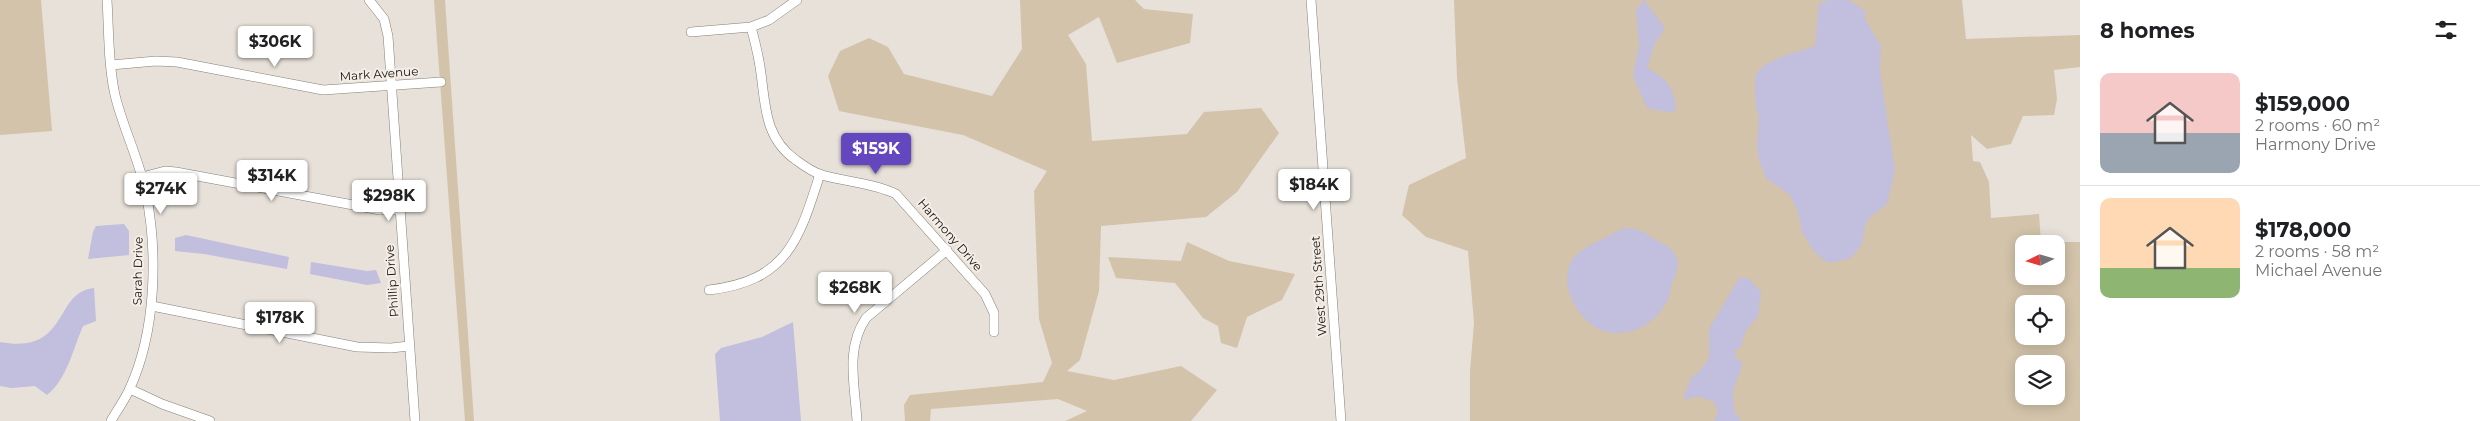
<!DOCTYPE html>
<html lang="en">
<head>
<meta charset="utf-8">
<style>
  :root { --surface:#fff; --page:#f6f6f6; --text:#202124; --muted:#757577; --line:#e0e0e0; --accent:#6446bf }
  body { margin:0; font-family:Montserrat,sans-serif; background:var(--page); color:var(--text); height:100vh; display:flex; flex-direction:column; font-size:19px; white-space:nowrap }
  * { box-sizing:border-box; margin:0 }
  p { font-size:16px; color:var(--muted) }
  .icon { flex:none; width:28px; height:28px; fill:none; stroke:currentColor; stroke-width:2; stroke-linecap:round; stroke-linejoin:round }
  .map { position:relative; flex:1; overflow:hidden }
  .drawer { display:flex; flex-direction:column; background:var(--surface); width:400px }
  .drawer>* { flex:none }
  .needle { width:32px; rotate:265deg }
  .controls { position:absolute; left:2015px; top:235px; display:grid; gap:10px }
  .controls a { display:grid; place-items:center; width:50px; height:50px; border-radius:10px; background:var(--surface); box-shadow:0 2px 12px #0003; font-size:25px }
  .price { position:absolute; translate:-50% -42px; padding:0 11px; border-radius:5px; background:#fff; color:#222; font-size:16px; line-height:32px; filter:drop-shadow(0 1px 2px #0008) }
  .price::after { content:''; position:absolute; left:50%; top:30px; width:15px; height:11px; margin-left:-8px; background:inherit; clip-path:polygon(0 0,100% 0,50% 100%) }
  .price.current { background:var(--accent); color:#fff }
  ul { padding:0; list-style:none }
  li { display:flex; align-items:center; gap:15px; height:125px; padding:0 20px }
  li+li { border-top:1px solid var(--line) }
  li span { display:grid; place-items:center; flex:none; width:140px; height:100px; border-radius:10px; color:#555 }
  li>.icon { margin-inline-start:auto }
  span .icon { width:60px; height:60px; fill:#fffc; stroke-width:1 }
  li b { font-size:21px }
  h2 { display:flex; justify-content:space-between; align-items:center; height:60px; padding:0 20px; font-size:21px }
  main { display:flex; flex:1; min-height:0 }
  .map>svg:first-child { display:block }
</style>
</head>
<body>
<main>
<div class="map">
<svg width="2080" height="421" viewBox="0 0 2080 421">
  <rect width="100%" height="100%" fill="#e7e1d9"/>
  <g fill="#d3c3aa" fill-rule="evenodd">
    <polygon points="0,0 41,0 52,131 0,135"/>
    <polygon points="434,0 445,0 474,421 465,421"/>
    <polygon points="1020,0 1135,0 1144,9 1193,14 1190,43 1117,63 1099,17 1068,35 1086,64 1092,141 1187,134 1204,112 1261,108 1279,133 1237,192 1206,217 1101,226 1099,291 1080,360 1067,371 1114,380 1181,366 1217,390 1191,421 1065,421 1087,411 1058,399 931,409 930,421 905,421 904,405 910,395 1043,382 1052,363 1039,319 1034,191 1047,171 963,135 839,111 828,76 840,51 869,38 888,47 904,74 992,96 1022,49"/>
    <path d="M1454,0H1962L1966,39L2080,35V67L2054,70L2057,99L2054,115L2023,116L2011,144L1987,149L1971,135L1973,161L1980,162L1989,182L1991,218L2039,214L2041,242H2080V421H1470V371L1474,323L1468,251L1426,237L1402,215L1409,185L1466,158L1457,78ZM2024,244H2056V276H2024ZM2024,304H2056V336H2024ZM2024,364H2056V396H2024Z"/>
    <polygon points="1187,242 1229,261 1295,274 1282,300 1247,317 1237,348 1221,343 1218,326 1203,318 1175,283 1116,278 1108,257 1181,261"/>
  </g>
  <g fill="#c1bede">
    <path d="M1644,0L1665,28L1654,45L1647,68C1668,80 1674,86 1676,111L1667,112L1647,108L1633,76L1639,45L1636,10Z"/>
    <polygon points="1830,0 1849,0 1865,11 1865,19 1881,46 1880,72 1895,170 1887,204 1870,217 1865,225 1862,244 1851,258 1832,263 1823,260 1813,250 1802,232 1798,212 1790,195 1766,178 1759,160 1757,147 1759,115 1756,108 1755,85 1756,73 1766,64 1784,56 1815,46 1819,3"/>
    <polygon points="124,224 129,231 129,255 88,259 93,232 96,226"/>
    <path d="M1623,228C1638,228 1643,231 1654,239C1662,244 1671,246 1675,255C1681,265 1676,273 1672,283C1670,289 1670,296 1667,301C1655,325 1630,338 1604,331C1579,323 1557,285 1572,260C1579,248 1611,236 1623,228Z"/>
    <polygon points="186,235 289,257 287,269 204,254 175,251 175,238"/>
    <polygon points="311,262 367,271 376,270 381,283 367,285 310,274"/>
    <polygon points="1739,278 1748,278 1761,292 1758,316 1745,332 1741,347 1734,351 1736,358 1743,363 1733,391 1734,411 1741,421 1714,421 1718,413 1714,402 1697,396 1685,400 1684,396 1692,376 1698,373 1709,359 1709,329"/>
    <path d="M94,288L96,321L83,326C73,349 67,379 47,395L35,386L11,388L0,386V342C70,355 53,292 94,288Z"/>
    <polygon points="793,322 801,421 720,421 715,354 721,348 762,337"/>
  </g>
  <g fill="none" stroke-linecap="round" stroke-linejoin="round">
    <g stroke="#847f78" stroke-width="10">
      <g id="minor">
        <path d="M107,0C109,31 108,64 115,95C123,128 139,159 146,193C158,254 156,331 130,388C125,400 117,410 111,421"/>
        <polyline points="369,0 384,19 388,36 415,421"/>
        <polyline points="1311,0 1341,421"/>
        <path d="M751,27C754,38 757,50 759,61C766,97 761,136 796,160C804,166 812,172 822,175C847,182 873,183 896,194L985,294L994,313V332"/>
        <polyline points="691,32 751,27 769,20 797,0"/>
        <polyline points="111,65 156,61 177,62 323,90 441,82"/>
        <polyline points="142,177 165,171 176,172 380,210 400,210"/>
        <path d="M709,290C787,281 799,240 820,174"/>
        <polyline points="152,306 357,347 391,348 409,346"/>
        <polyline points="130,389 162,404 210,421"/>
        <path d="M857,421C855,385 845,349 866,318L947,250"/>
      </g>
    </g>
    <use href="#minor" stroke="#fff" stroke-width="9"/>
  </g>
  <g text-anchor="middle" stroke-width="4" stroke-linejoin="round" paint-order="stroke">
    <g font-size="12" fill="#14120f" stroke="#f4eee6">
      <text transform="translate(379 74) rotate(-4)" y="4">Mark Avenue</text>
      <text transform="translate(950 235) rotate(49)" y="4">Harmony Drive</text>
      <text transform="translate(138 271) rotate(-89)" y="4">Sarah Drive</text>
      <text transform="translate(392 281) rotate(-94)" y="4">Phillip Drive</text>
      <text transform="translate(1319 286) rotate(-94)" y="4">West 29th Street</text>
    </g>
  </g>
</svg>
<div class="controls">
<a><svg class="needle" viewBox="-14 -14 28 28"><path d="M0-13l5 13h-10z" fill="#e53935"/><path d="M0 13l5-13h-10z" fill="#757577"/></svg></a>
<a><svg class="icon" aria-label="locate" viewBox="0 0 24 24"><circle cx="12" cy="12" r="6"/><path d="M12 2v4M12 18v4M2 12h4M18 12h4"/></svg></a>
<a><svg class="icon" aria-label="layers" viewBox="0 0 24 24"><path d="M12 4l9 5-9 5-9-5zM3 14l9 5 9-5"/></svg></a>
</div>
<b class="price" style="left:275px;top:68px">$306K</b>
<b class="price current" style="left:876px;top:175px">$159K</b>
<b class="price" style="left:272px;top:202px">$314K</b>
<b class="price" style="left:1314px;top:211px">$184K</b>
<b class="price" style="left:161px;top:215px">$274K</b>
<b class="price" style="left:389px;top:222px">$298K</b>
<b class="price" style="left:855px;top:314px">$268K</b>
<b class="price" style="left:280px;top:344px">$178K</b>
</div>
<section class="drawer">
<h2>8 homes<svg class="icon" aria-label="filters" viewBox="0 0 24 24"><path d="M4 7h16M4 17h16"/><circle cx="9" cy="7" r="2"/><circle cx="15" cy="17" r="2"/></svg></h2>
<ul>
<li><span style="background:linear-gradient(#f6c9c9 60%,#9aa5b1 0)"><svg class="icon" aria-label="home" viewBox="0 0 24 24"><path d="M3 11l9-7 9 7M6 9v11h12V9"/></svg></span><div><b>$159,000</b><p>2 rooms · 60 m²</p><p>Harmony Drive</p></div></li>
<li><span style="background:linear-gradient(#ffd9b3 70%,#8fb573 0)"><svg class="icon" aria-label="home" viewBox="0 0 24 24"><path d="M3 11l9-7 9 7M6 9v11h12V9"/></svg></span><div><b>$178,000</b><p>2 rooms · 58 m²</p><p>Michael Avenue</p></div></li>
</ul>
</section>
</main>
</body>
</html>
